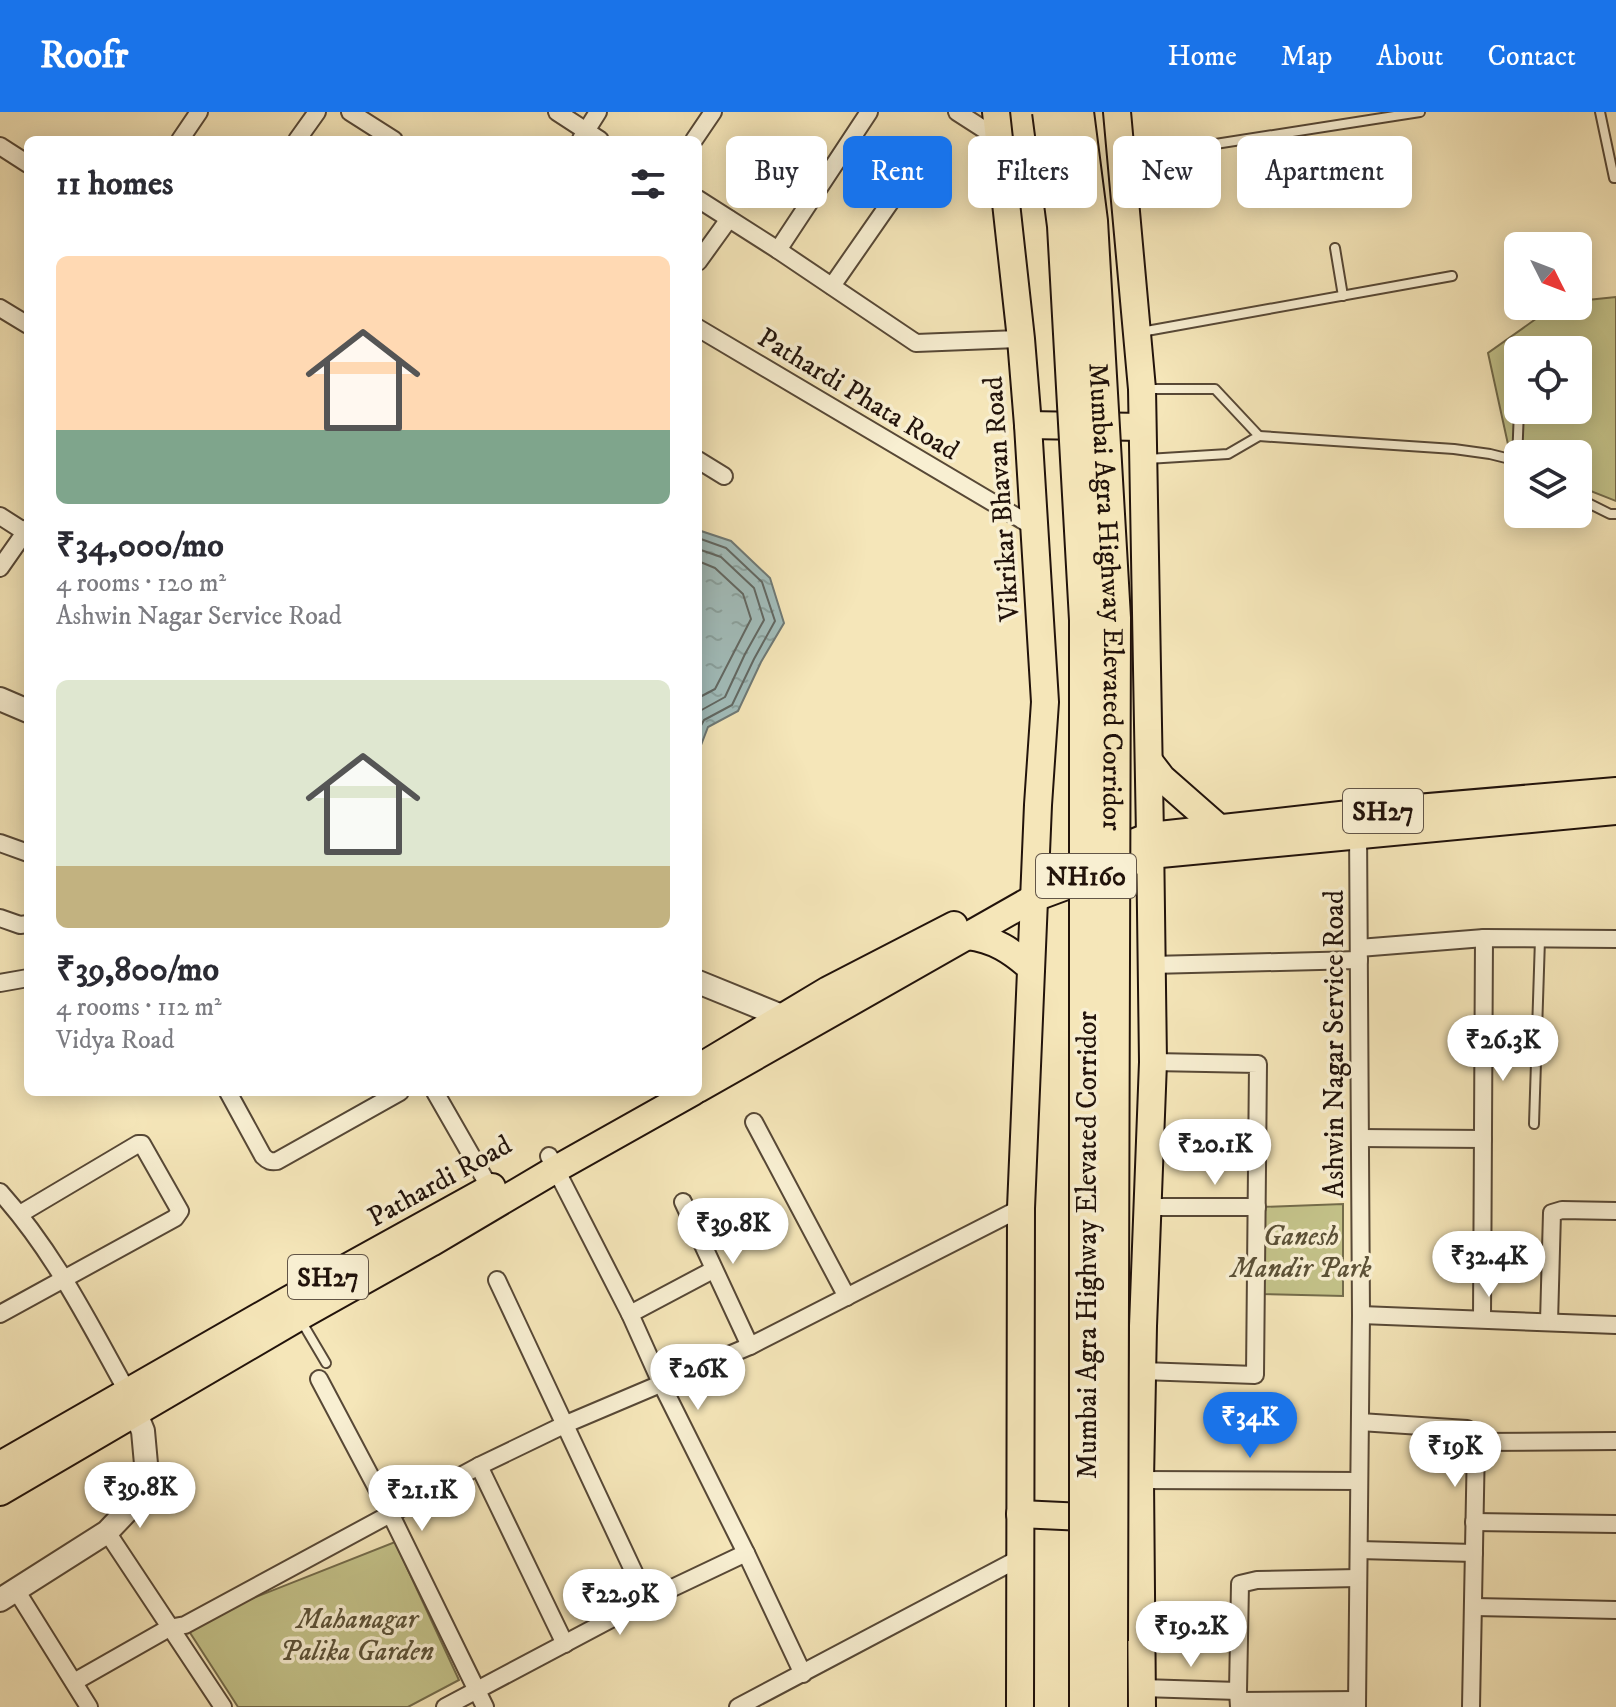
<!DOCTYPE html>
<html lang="en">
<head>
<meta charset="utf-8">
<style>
  :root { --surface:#fff; --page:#f7f7f7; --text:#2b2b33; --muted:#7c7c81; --accent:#1a73e8 }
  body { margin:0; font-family:"IM FELL DW Pica",serif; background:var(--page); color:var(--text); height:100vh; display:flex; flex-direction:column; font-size:30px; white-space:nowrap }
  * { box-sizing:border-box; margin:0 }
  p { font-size:26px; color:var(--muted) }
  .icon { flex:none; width:44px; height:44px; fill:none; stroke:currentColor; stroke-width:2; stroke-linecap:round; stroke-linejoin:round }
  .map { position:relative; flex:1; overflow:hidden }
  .side { position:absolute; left:24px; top:24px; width:678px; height:960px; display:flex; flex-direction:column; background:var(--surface); border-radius:12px; box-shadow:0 4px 20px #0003 }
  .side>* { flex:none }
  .hud { position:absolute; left:726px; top:24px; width:760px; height:72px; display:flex; gap:16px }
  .needle { width:52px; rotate:132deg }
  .tools { position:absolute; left:1504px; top:120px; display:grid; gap:16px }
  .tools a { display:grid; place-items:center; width:88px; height:88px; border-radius:12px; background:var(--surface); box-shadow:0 4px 20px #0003; font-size:40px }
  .price { position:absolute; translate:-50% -68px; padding:0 18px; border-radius:28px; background:#fff; color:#222; font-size:26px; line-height:52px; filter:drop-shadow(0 2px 4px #0008) }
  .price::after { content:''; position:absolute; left:50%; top:48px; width:24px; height:18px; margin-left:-12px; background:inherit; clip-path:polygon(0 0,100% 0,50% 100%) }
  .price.current { background:var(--accent); color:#fff }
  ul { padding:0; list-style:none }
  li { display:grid; align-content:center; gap:16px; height:424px; padding:0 32px }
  li span { display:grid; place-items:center; height:248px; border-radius:12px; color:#555 }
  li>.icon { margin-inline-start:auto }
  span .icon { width:144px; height:144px; fill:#fffc; stroke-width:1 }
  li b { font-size:34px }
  h2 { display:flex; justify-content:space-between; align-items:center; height:96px; padding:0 32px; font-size:34px }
  .pill { padding:0 28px; border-radius:12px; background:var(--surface); box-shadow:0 4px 20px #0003; font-size:28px; line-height:72px }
  .pill.current { background:var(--accent); color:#fff }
  header { display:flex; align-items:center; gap:48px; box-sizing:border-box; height:112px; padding:0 40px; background:var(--accent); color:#fff }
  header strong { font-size:38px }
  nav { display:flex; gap:44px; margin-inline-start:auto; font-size:28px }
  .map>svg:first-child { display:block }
</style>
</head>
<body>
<header>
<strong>Roofr</strong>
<nav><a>Home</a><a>Map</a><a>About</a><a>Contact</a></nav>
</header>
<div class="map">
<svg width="1616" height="1595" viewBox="0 0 1616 1595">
  <defs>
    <pattern id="water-ripples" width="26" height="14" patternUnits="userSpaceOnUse" patternTransform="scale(2)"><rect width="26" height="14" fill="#a2bdbb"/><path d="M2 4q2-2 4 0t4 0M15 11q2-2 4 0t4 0" fill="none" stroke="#8ba29f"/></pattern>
  </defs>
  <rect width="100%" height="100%" fill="#f5e6b9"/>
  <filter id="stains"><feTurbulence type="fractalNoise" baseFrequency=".0025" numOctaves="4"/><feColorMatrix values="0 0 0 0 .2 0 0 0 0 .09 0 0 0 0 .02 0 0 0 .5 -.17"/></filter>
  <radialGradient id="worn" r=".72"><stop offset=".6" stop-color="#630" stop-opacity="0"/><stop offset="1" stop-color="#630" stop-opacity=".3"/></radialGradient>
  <g fill="#c4c38a" stroke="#736b4a" stroke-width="2" fill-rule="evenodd">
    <path d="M1616,185V389L1578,374V342H1518L1511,346L1488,241L1554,194H1578V189ZM1518,238H1578V298H1518Z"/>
    <polygon points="1343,1092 1343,1184 1259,1182 1260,1095"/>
    <polygon points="395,1430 459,1568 408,1595 238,1595 185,1513"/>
  </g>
  <polygon fill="url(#water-ripples)" stroke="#6f7975" stroke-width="2" points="698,418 731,429 770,466 784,511 761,550 738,599 708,615 698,641"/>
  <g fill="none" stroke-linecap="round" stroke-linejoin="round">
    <g stroke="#626863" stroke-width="2">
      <polyline points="698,426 726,436 762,470 775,509 754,547 732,593 704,608 698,619"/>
      <polyline points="698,437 721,445 754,476 764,508 745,542 725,585 698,600"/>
      <polyline points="698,449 715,456 743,482 751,507 715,577 698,586"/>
    </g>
    <g stroke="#574836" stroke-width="12">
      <g id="service">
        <polyline points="1600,0 1614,66 1616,66"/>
        <polyline points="1126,46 1420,0"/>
        <polyline points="1335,136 1343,184"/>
        <polyline points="1141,220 1452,164"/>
        <polyline points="1147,277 1215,277 1259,324 1228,342 1147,347"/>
        <polyline points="1259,324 1454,337 1490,342 1518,349"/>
        <polyline points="1517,349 1519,298"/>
        <polyline points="1578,386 1610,402 1616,402"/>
        <polyline points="1534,1012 1540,827"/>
        <polyline points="300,1207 326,1251"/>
      </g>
    </g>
    <g stroke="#574836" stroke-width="20">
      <g id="minor">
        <polyline points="350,0 394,28"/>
        <polyline points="557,0 600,28"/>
        <polyline points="957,0 999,27"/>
        <polyline points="581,27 598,0"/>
        <polyline points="180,28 199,0"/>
        <polyline points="297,28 317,0"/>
        <polyline points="694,28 713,0"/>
        <polyline points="0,34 28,52"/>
        <polyline points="698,87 778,138 916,231 1021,227"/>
        <polyline points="778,138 869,0"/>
        <polyline points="698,150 729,107"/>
        <polyline points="832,174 905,69"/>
        <polyline points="0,196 28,213"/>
        <polyline points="698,216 1034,415"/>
        <polyline points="698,348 724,364"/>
        <polyline points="0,404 25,420"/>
        <polyline points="0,456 28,416"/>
        <polyline points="0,731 28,741"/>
        <polyline points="0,806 20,813 28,812"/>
        <polyline points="1359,836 1484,826"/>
        <polyline points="1151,853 1359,848"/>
        <polyline points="0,871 28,866"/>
        <path d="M228,980L263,1044C268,1049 271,1050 277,1049L400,980"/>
        <polyline points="435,980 490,1076"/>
        <polyline points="754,1010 847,1185"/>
        <polyline points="1360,1026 1483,1027"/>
        <polyline points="549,1044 630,1202 661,1271 746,1441 803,1562"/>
        <path d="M0,1080C54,1140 88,1209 127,1279"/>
        <polyline points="683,1090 750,1234"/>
        <polyline points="1147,1095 1257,1095"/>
        <polyline points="497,1168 647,1488"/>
        <polyline points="0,1202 175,1106 180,1099 142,1032 138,1032 20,1102"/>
        <polyline points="630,1202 713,1158"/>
        <polyline points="1361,1203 1616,1213"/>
        <polyline points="1482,1207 1484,826 1616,827"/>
        <polyline points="1549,1210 1552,1101 1562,1098 1616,1099"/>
        <polyline points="1142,1259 1255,1263 1258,952 1153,950"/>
        <polyline points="319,1267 391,1403 485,1595"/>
        <polyline points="1360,1310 1467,1317 1476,1330"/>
        <polyline points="479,1354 565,1532"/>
        <polyline points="1140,1368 1359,1369"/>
        <polyline points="1474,1410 1616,1412"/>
        <polyline points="107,1420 223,1595"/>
        <polyline points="1359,1438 1474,1441"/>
        <polyline points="16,1478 89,1595"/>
        <polyline points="1474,1495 1616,1498"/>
        <polyline points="74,1570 169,1516 185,1513 479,1354 566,1312 750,1234 1021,1096"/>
        <polyline points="1142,1576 1238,1579"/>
        <polyline points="1239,1589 1357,1588"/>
        <polyline points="445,1595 647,1488 746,1441"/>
        <polyline points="738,1595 1020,1446"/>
        <polyline points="1239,1595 1238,1579 1240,1472 1257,1468 1358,1466"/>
        <polyline points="1357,1595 1361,1203 1358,715"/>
        <polyline points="1471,1595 1476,1330 1616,1329"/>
      </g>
    </g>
    <g stroke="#574836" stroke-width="26">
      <g id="tertiary">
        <polyline points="0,587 28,599"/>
        <polyline points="698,870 784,905 791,912"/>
        <polyline points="0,1488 107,1420 127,1399 138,1381 144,1365 146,1352 143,1319 130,1287"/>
      </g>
    </g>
    <g stroke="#22130b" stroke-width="30">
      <g id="primary">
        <polyline points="996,0 1021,227 1028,313 1045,590 1038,693 1021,1096 1020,1595"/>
        <polyline points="1117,0 1142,277 1150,724 1153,950 1143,1214 1140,1368 1142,1595"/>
        <polyline points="1028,313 1142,315"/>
        <polyline points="1149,649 1162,666 1220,717"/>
        <polyline points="1135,730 1150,724 1358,701 1616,679"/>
        <path d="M968,824C994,827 1012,839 1031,856"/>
        <polyline points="698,956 828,878 954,813"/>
        <polyline points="698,977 1034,786 1150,743 1616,699"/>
        <polyline points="0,1353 288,1188 492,1075"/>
        <polyline points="0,1380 299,1205 431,1131 556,1057 693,980"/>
        <polyline points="1020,1402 1105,1406"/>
      </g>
    </g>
    <g stroke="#22130b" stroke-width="36">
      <g id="motorway">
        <polyline points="1086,1530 1086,1595"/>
        <polyline points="1111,1595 1111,1529"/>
      </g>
    </g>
    <use href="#service" stroke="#f8efd2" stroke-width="8"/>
    <use href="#minor" stroke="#f8efd2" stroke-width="16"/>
    <use href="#tertiary" stroke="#f8efd2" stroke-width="22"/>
    <use href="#primary" stroke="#f5e6b9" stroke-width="26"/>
    <use href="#motorway" stroke="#f5e6b9" stroke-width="32"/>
    <g stroke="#22130b" stroke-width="36" stroke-linecap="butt">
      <g id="motorway-bridge">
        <polyline points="1049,0 1064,114 1086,508 1086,1530"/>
        <path id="s1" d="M1077,0L1091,109L1114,506L1111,1529"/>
      </g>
    </g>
    <use href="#motorway-bridge" stroke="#f5e6b9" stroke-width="32"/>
  </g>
  <g text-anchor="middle" stroke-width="7" stroke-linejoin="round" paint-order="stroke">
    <g fill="#f8efd2" stroke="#625547" stroke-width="2">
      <rect x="1343" y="677" width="80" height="44" rx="6"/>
      <rect x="1036" y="742" width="100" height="44" rx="6"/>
      <rect x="288" y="1143" width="80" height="44" rx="6"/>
    </g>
    <g font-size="26" font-weight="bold" fill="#22130b">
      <text x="1383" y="708">SH27</text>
      <text x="1086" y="773">NH160</text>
      <text x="328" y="1174">SH27</text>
    </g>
    <g font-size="28" fill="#22130b" stroke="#f8efd2">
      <text transform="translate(859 281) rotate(31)" y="10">Pathardi Phata Road</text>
      <text transform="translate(1000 387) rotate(-94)" y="10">Vikrikar Bhavan Road</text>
      <text dy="10" stroke="none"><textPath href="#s1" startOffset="486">Mumbai Agra Highway Elevated Corridor</textPath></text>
      <text transform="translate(1333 932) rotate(-90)" y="10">Ashwin Nagar Service Road</text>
      <text transform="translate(439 1068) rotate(-29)" y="10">Pathardi Road</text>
      <text transform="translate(1086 1133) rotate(-90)" y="10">Mumbai Agra Highway Elevated Corridor</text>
    </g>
    <g font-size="28" font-style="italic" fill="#5b5137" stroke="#f8efd2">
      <text x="1301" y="1133">Ganesh<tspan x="1301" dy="32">Mandir Park</tspan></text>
      <text x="357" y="1516">Mahanagar<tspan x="357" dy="32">Palika Garden</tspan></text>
    </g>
  </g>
  <rect width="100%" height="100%" filter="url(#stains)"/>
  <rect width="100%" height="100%" fill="url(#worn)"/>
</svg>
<div class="tools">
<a><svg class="needle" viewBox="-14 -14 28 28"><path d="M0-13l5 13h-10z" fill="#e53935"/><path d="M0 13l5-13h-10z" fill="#7c7c81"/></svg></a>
<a><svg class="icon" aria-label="locate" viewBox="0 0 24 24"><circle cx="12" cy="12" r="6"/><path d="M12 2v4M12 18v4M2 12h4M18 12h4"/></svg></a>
<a><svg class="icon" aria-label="layers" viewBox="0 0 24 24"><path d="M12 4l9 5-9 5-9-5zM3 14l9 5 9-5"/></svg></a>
</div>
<b class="price" style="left:1503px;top:971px">₹26.3K</b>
<b class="price" style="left:1215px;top:1075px">₹20.1K</b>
<b class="price" style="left:733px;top:1154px">₹39.8K</b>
<b class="price" style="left:1489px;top:1187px">₹32.4K</b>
<b class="price" style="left:698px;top:1300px">₹26K</b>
<b class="price current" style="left:1250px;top:1348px">₹34K</b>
<b class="price" style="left:1455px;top:1377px">₹19K</b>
<b class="price" style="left:140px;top:1418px">₹39.8K</b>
<b class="price" style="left:422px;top:1421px">₹21.1K</b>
<b class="price" style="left:620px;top:1525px">₹22.9K</b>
<b class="price" style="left:1191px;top:1557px">₹19.2K</b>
<div class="hud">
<a class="pill">Buy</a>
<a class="pill current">Rent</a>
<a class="pill">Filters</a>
<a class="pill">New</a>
<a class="pill">Apartment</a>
</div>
<section class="side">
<h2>11 homes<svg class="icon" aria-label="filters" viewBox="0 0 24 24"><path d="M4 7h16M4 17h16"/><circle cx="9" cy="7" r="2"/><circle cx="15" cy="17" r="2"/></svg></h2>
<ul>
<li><span style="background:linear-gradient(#ffd9b3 70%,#7fa58c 0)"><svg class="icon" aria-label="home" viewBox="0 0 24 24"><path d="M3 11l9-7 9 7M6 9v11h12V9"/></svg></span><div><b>₹34,000/mo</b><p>4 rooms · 120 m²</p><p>Ashwin Nagar Service Road</p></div></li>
<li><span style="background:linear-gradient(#dfe7d0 75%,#c2b280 0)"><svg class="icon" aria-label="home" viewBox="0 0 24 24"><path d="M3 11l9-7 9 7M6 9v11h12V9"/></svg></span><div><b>₹39,800/mo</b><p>4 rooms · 112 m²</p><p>Vidya Road</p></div></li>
</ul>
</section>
</div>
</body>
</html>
